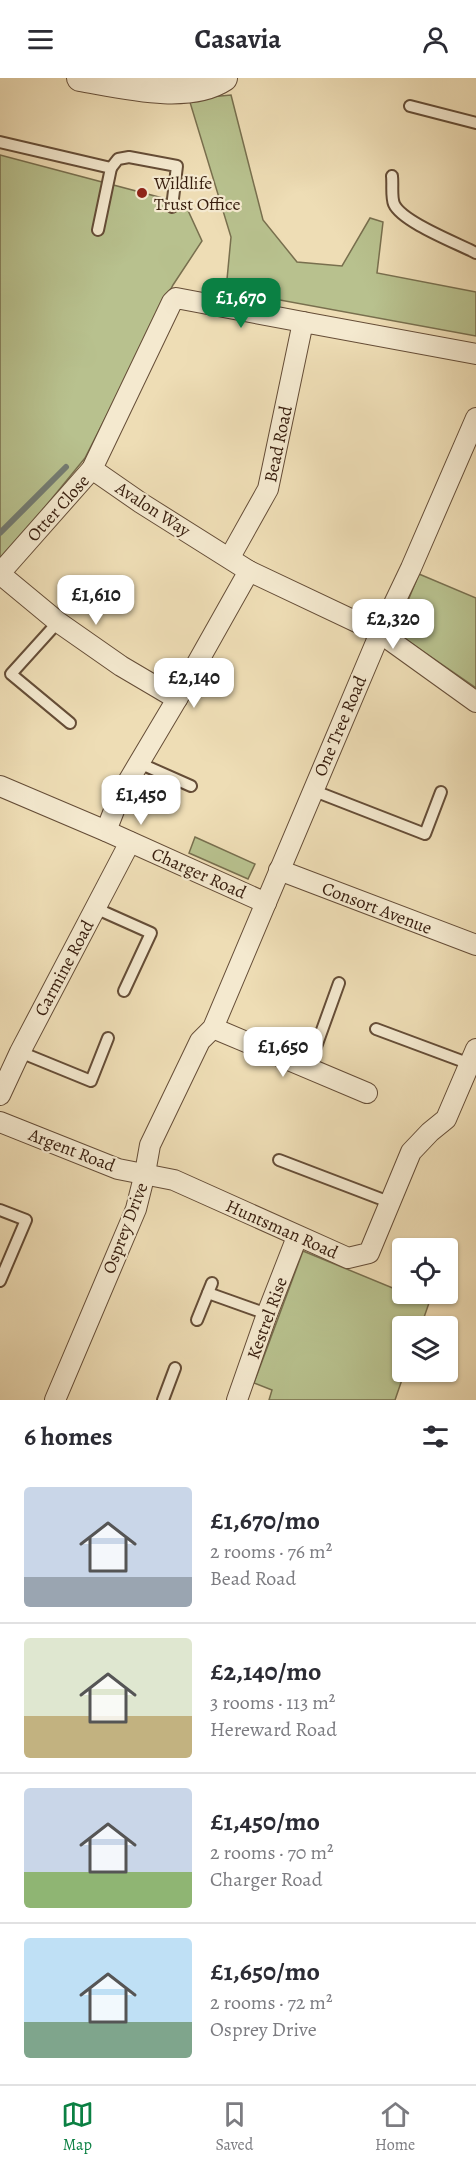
<!DOCTYPE html>
<html lang="en">
<head>
<meta charset="utf-8">
<style>
  :root { --surface:#fff; --page:#f2f2f3; --text:#2b2b33; --muted:#7c7c81; --line:#e1e1e2; --accent:#0b8043 }
  body { margin:0; font-family:Alegreya,serif; background:var(--page); color:var(--text); height:100vh; display:flex; flex-direction:column; font-size:22px; white-space:nowrap }
  * { box-sizing:border-box; margin:0 }
  p { font-size:20px; color:var(--muted) }
  .icon { flex:none; width:33px; height:33px; fill:none; stroke:currentColor; stroke-width:2; stroke-linecap:round; stroke-linejoin:round }
  .map { position:relative; height:1322px; overflow:hidden }
  .side { display:flex; flex-direction:column; background:var(--surface); flex:1 }
  .side>* { flex:none }
  .controls { position:absolute; left:392px; top:1160px; display:grid; gap:12px }
  .controls a { display:grid; place-items:center; width:66px; height:66px; border-radius:6px; background:var(--surface); box-shadow:0 2px 4px #0004; font-size:30px }
  .price { position:absolute; translate:-50% -51px; padding:0 14px; border-radius:12px; background:#fff; color:#222; font-size:20px; line-height:39px; filter:drop-shadow(0 2px 3px #0008) }
  .price::after { content:''; position:absolute; left:50%; top:36px; width:18px; height:14px; margin-left:-9px; background:inherit; clip-path:polygon(0 0,100% 0,50% 100%) }
  .price.current { background:var(--accent); color:#fff }
  ul { padding:0; list-style:none }
  li { display:flex; align-items:center; gap:18px; height:150px; padding:0 24px }
  li+li { border-top:2px solid var(--line) }
  li span { display:grid; place-items:center; flex:none; width:168px; height:120px; border-radius:6px; color:#555 }
  li>.icon { margin-inline-start:auto }
  span .icon { width:72px; height:72px; fill:#fffc; stroke-width:1 }
  li b { font-size:26px }
  h2 { display:flex; justify-content:space-between; align-items:center; height:72px; padding:0 24px; font-size:26px }
  header { display:flex; justify-content:space-between; align-items:center; height:78px; padding:0 24px; background:var(--surface); font-size:27px; font-weight:700 }
  .tab-bar { display:flex; justify-content:space-around; align-items:center; height:84px; border-top:2px solid var(--line); background:var(--surface); font-size:16px; color:var(--muted) }
  .tab-bar a { display:grid; justify-items:center; gap:3px }
  .tab-bar .current { color:var(--accent) }
  .map>svg:first-child { display:block }
</style>
</head>
<body>
<header><svg class="icon" aria-label="menu" viewBox="0 0 24 24"><path d="M4 6h16M4 12h16M4 18h16"/></svg>Casavia<svg class="icon" aria-label="person" viewBox="0 0 24 24"><circle cx="12" cy="8" r="4"/><path d="M4 21q1-7 8-7t8 7"/></svg></header>
<div class="map">
<svg width="476" height="1322" viewBox="0 0 476 1322">
  <rect width="100%" height="100%" fill="#eeddb5"/>
  <filter id="stains"><feTurbulence type="fractalNoise" baseFrequency=".00333" numOctaves="4"/><feColorMatrix values="0 0 0 0 .2 0 0 0 0 .09 0 0 0 0 .02 0 0 0 .5 -.17"/></filter>
  <radialGradient id="worn" r=".72"><stop offset=".6" stop-color="#630" stop-opacity="0"/><stop offset="1" stop-color="#630" stop-opacity=".3"/></radialGradient>
  <g fill="#b8c18e" stroke="#786f4e" stroke-width="1.5">
    <polygon points="231,17 263,142 297,184 342,188 370,140 383,144 377,195 476,214 476,258 226,212 231,159 189,21"/>
    <polygon points="0,77 185,126 202,163 173,207 85,380 0,484"/>
    <polygon points="419,496 476,520 476,610 395,554"/>
    <polygon points="195,759 255,786 248,801 189,775"/>
    <polygon points="303,1173 429,1225 421,1248 402,1248 402,1293 405,1293 395,1322 269,1322 272,1312 254,1305"/>
  </g>
  <g fill="none" stroke-linecap="round" stroke-linejoin="round">
    <polyline stroke="#737b72" stroke-width="6" points="0,455 66,389"/>
    <g stroke="#654d37" stroke-width="14">
      <g id="service">
        <polyline points="410,28 476,45"/>
        <polyline points="0,64 111,90 98,152"/>
        <polyline points="111,90 118,81 129,79 177,88 172,129"/>
        <path d="M392,98C393,106 391,119 394,126C402,144 457,165 476,175"/>
        <polyline points="58,544 11,596 70,645"/>
        <polyline points="139,685 191,708"/>
        <polyline points="312,712 425,756 441,714"/>
        <polyline points="95,830 151,855 124,913"/>
        <polyline points="376,951 470,986"/>
        <polyline points="20,974 91,1003 108,960"/>
        <polyline points="308,991 339,905"/>
        <polyline points="279,1082 389,1124"/>
        <polyline points="0,1132 26,1142 0,1203"/>
        <polyline points="208,1215 267,1236"/>
        <polyline points="197,1242 212,1205"/>
        <polyline points="163,1322 175,1290"/>
      </g>
    </g>
    <g stroke="#654d37" stroke-width="22">
      <g id="minor">
        <polyline points="92,391 141,425 249,493 380,555 476,624"/>
        <polyline points="230,479 268,411 303,244 476,276"/>
        <polyline points="0,495 92,391 172,224 176,220 303,244"/>
        <polyline points="0,496 58,544 121,588 177,621"/>
        <polyline points="0,708 106,753 266,825"/>
        <polyline points="106,753 120,717 177,621 249,493"/>
        <polyline points="279,792 476,867"/>
        <polyline points="213,950 367,1015"/>
        <polyline points="0,1017 20,974 130,764"/>
        <polyline points="0,1044 118,1091 174,1102 348,1180 369,1175 411,1074 430,1054 446,1041 476,971"/>
        <polyline points="55,1322 136,1131 145,1095 150,1067 200,963 213,950 380,555 411,490 476,340"/>
        <polyline points="237,1322 267,1236 297,1159"/>
      </g>
    </g>
    <g stroke="#654d37" stroke-width="28">
      <path id="tertiary" d="M80,0C121,7 188,24 224,0"/>
    </g>
    <use href="#service" stroke="#f4e9cf" stroke-width="10"/>
    <use href="#minor" stroke="#f4e9cf" stroke-width="20"/>
    <use href="#tertiary" stroke="#f4e9cf" stroke-width="26"/>
  </g>
  <circle fill="#8f2418" stroke="#f4e9cf" stroke-width="2" cx="142" cy="115" r="6"/>
  <g text-anchor="middle" stroke-width="4.5" stroke-linejoin="round" paint-order="stroke">
    <g font-size="18" fill="#371d0d" stroke="#f4e9cf" text-anchor="start">
      <text x="154" y="111">Wildlife<tspan x="154" dy="21">Trust Office</tspan></text>
    </g>
    <g font-size="18" fill="#371d0d" stroke="#f4e9cf">
      <text transform="translate(278 366) rotate(-78)" y="6">Bead Road</text>
      <text transform="translate(58 430) rotate(-48)" y="6">Otter Close</text>
      <text transform="translate(153 431) rotate(33)" y="6">Avalon Way</text>
      <text transform="translate(340 648) rotate(-67)" y="6">One Tree Road</text>
      <text transform="translate(199 795) rotate(24)" y="6">Charger Road</text>
      <text transform="translate(377 830) rotate(21)" y="6">Consort Avenue</text>
      <text transform="translate(64 890) rotate(-62)" y="6">Carmine Road</text>
      <text transform="translate(72 1072) rotate(21)" y="6">Argent Road</text>
      <text transform="translate(125 1150) rotate(-69)" y="6">Osprey Drive</text>
      <text transform="translate(282 1151) rotate(24)" y="6">Huntsman Road</text>
      <text transform="translate(267 1240) rotate(-70)" y="6">Kestrel Rise</text>
    </g>
  </g>
  <rect width="100%" height="100%" filter="url(#stains)"/>
  <rect width="100%" height="100%" fill="url(#worn)"/>
</svg>
<div class="controls">
<a><svg class="icon" aria-label="locate" viewBox="0 0 24 24"><circle cx="12" cy="12" r="6"/><path d="M12 2v4M12 18v4M2 12h4M18 12h4"/></svg></a>
<a><svg class="icon" aria-label="layers" viewBox="0 0 24 24"><path d="M12 4l9 5-9 5-9-5zM3 14l9 5 9-5"/></svg></a>
</div>
<b class="price current" style="left:241px;top:251px">£1,670</b>
<b class="price" style="left:96px;top:548px">£1,610</b>
<b class="price" style="left:393px;top:572px">£2,320</b>
<b class="price" style="left:194px;top:631px">£2,140</b>
<b class="price" style="left:141px;top:748px">£1,450</b>
<b class="price" style="left:283px;top:1000px">£1,650</b>
</div>
<section class="side">
<h2>6 homes<svg class="icon" aria-label="filters" viewBox="0 0 24 24"><path d="M4 7h16M4 17h16"/><circle cx="9" cy="7" r="2"/><circle cx="15" cy="17" r="2"/></svg></h2>
<ul>
<li><span style="background:linear-gradient(#c9d6e8 75%,#9aa5b1 0)"><svg class="icon" aria-label="home" viewBox="0 0 24 24"><path d="M3 11l9-7 9 7M6 9v11h12V9"/></svg></span><div><b>£1,670/mo</b><p>2 rooms · 76 m²</p><p>Bead Road</p></div></li>
<li><span style="background:linear-gradient(#dfe7d0 65%,#c2b280 0)"><svg class="icon" aria-label="home" viewBox="0 0 24 24"><path d="M3 11l9-7 9 7M6 9v11h12V9"/></svg></span><div><b>£2,140/mo</b><p>3 rooms · 113 m²</p><p>Hereward Road</p></div></li>
<li><span style="background:linear-gradient(#c9d6e8 70%,#8fb573 0)"><svg class="icon" aria-label="home" viewBox="0 0 24 24"><path d="M3 11l9-7 9 7M6 9v11h12V9"/></svg></span><div><b>£1,450/mo</b><p>2 rooms · 70 m²</p><p>Charger Road</p></div></li>
<li><span style="background:linear-gradient(#bfe0f5 70%,#7fa58c 0)"><svg class="icon" aria-label="home" viewBox="0 0 24 24"><path d="M3 11l9-7 9 7M6 9v11h12V9"/></svg></span><div><b>£1,650/mo</b><p>2 rooms · 72 m²</p><p>Osprey Drive</p></div></li>
</ul>
</section>
<nav class="tab-bar">
<a class="current"><svg class="icon" aria-label="map" viewBox="0 0 24 24"><path d="M3 6l6-2 6 2 6-2v14l-6 2-6-2-6 2zM9 4v14M15 6v14"/></svg>Map</a>
<a><svg class="icon" aria-label="saved" viewBox="0 0 24 24"><path d="M7 4h10v16l-5-4-5 4z"/></svg>Saved</a>
<a><svg class="icon" aria-label="home" viewBox="0 0 24 24"><path d="M3 11l9-7 9 7M6 9v11h12V9"/></svg>Home</a>
</nav>
</body>
</html>
